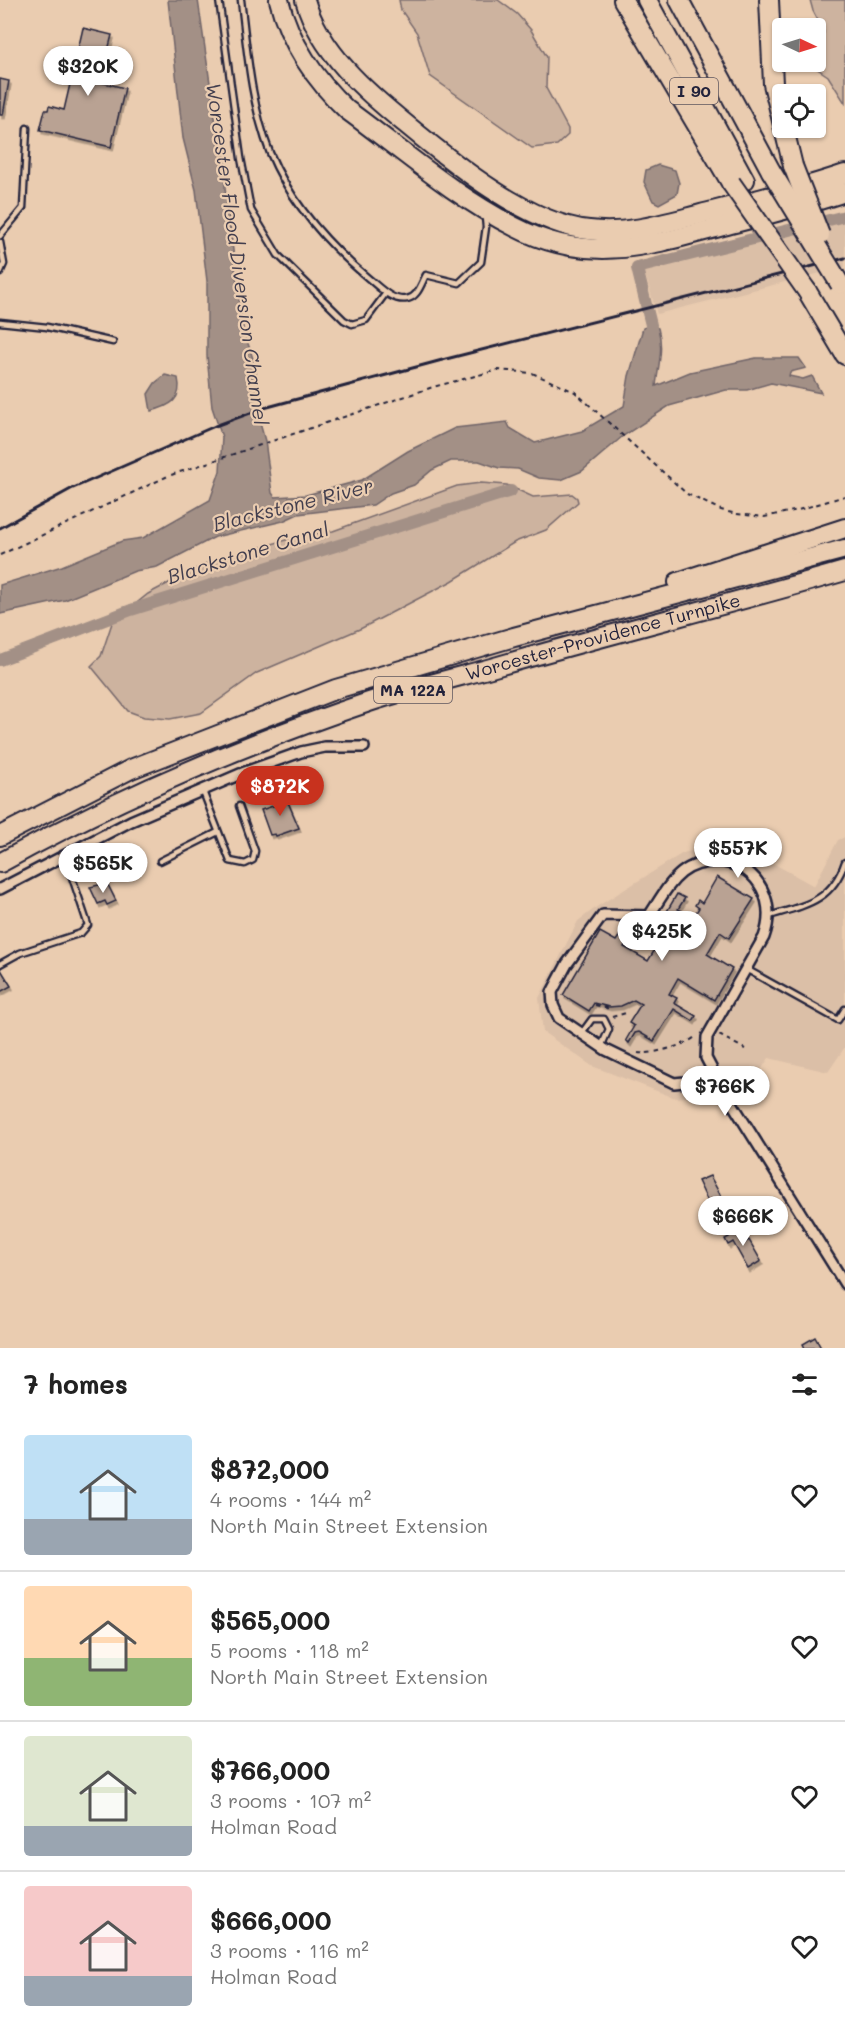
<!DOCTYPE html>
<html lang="en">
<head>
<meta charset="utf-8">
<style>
  :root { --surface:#fff; --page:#f6f6f6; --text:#222; --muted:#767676; --line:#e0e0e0; --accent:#c8321e }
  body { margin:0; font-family:Mali,sans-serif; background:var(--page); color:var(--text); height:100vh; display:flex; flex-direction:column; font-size:22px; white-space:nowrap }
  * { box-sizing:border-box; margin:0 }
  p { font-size:20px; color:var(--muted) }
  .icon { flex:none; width:33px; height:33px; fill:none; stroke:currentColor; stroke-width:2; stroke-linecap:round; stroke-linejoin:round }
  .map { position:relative; height:1348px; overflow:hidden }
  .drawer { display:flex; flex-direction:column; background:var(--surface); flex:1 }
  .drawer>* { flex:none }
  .needle { width:39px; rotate:94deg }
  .controls { position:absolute; left:772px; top:18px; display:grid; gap:12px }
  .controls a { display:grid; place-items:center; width:54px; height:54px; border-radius:6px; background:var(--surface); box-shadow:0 2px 4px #0004; font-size:30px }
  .price { position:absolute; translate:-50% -51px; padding:0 14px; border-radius:21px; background:#fff; color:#222; font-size:20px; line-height:39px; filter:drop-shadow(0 2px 3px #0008) }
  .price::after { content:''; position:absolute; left:50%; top:36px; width:18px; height:14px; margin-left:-9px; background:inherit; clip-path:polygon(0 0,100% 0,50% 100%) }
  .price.on { background:var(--accent); color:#fff }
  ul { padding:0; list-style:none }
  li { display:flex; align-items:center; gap:18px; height:150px; padding:0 24px }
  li+li { border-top:2px solid var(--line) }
  li span { display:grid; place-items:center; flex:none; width:168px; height:120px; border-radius:6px; color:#555 }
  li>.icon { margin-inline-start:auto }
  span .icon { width:72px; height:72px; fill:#fffc; stroke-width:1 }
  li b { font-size:26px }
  h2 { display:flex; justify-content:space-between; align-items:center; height:72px; padding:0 24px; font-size:26px }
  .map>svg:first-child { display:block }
</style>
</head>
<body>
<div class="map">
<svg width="845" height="1348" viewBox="0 0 845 1348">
  <defs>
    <filter id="shadow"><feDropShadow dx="2" dy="3.5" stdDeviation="0" flood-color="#0004"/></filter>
  </defs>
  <rect width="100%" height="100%" fill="#eaccb0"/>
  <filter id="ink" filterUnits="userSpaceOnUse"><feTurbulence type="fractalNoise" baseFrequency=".0167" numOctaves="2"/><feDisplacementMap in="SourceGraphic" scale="12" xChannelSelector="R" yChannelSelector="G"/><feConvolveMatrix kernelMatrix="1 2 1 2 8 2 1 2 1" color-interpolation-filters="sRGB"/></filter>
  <g filter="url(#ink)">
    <g fill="#dbbfa7">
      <polygon points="845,222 845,267 657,314 644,271"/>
      <polygon points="845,837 845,1047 828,1072 769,1058 747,1091 675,1098 592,1066 543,1032 539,998 578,921 598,906 683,853 733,841 814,886 838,840"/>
    </g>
    <g fill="#cdb39f" stroke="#786a6d" stroke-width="1.5">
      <polygon points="399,0 498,0 517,14 531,30 547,57 546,88 568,129 568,135 557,145 532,148 430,76 417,33 401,10"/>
      <polygon points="810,0 845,0 845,103 828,76 813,66 824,32 813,11"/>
      <polygon points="481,483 507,485 533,497 572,494 577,498 578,502 546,530 515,542 452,581 362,628 257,673 201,713 170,719 144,717 128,711 91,666 101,656 112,623 148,594 207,563 303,535 333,531 457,486"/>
    </g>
    <g fill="#a39086" stroke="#6f6468" stroke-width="1.5">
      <path d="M168,0H198L219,145L226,158L225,188L243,328L256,368L255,405L265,441L272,493L275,497L306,495L362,480L408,451L455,428L507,422L510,428L535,443L582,431L624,406L629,376L643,328L651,325L658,328C664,349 658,366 656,386L690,372L756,358H799L806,368L790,372L789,376L803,379L812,376L821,393L771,383L747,390H726L669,406L623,436L582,471L561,480L539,478L518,469L499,468L479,461H451L432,470L414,485L391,493L373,505L298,514L283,521L215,537L157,567L135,571L65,600L0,614V585L62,566L122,541L143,538L210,500L220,471L222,437L212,407L207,356V281L196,190L183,138Z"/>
      <polygon points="658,165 675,170 679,183 677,194 659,204 653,201 644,182 646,170"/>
      <path d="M165,375L178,378C183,400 170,406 151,411L148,394L155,383Z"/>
    </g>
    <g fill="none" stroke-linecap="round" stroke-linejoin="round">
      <g stroke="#a39086" stroke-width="12">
        <polyline points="651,339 651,325 637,268 845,216"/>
        <polyline points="0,660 131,610 511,491"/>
      </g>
    </g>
    <g fill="#b9a293" stroke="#22223b" stroke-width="1.5" filter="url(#shadow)">
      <polygon points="83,28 112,35 100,82 125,88 111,147 40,130 45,110 48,110 49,106 64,110"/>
      <polygon points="0,79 9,81 3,115 0,115"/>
      <polygon points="285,795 299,828 276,836 275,834 270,835 261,810 276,805 274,799"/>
      <polygon points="717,877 754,899 729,938 720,932 707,954 732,969 714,1000 678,978 669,994 677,998 674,1003 696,1016 693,1021 674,1009 654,1041 639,1032 635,1033 629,1043 626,1040 634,1026 629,1023 641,1004 634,1000 621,1006 609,1007 594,1003 589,1011 563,995 600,932 616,941 620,935 628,940 624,947 648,961 667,930 659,925 677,894 685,898 678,909 693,917 699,908 695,905 698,900 702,903"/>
      <polygon points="107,883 116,901 107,905 105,901 98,904 90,887"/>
      <polygon points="0,968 11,986 0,992"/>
      <polygon points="710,1176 724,1202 711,1208 698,1181"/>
      <polygon points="738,1226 746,1239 743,1240 744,1243 749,1240 761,1261 748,1269 733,1242 728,1245 725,1239 729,1237 727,1234 730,1230"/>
      <polygon points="815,1337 821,1348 805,1348 803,1344"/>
    </g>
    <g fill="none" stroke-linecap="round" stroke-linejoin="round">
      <g stroke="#22223b" stroke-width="9">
        <g id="service">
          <polyline points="219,0 241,158 251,210 278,255 344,320 352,324 366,320 386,293"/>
          <path d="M241,0C247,51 251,104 270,153C291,203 326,243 368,278C378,286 392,302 407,299C418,297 421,284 426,275L459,283L481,262L486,227L485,217"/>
          <polyline points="0,236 23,208 27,128"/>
          <polyline points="0,242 4,264 0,273"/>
          <polyline points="0,322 47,327 113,342"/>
          <polyline points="202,789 230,861 245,864 253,860 255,851 239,806"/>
          <polyline points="160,861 218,832"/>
          <path d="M769,916C806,905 832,901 845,862"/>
          <polyline points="0,964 20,953 81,933 88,925 72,877 61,857"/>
          <polyline points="746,969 838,1020 845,1009"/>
          <polyline points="581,1034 592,1019 604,1019 609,1029 601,1047"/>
        </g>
      </g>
      <g stroke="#22223b" stroke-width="14">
        <g id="minor">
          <path d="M724,862C760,868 776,903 764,937L707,1037L706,1058L717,1079L674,1083L606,1050L559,1018L553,1005L552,992L567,964L603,915L649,916C670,884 680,859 724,862Z"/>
          <polyline points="0,889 131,821 245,772 301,752 325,747 364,747"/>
          <polyline points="717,1079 845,1284"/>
        </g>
      </g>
      <g stroke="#22223b" stroke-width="22">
        <g id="motorway">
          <path d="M279,0C289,42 316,81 347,110C402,150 454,196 515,227C590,266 651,245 727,225C766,215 806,205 845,192"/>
          <path d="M305,0C320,52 366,92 407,125C453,163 528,224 589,230C627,235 665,223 701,214C749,202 798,190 845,174"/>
          <polyline points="623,0 731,183"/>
          <polyline points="647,0 745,180"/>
          <polyline points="679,0 771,171"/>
          <polyline points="769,0 773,84 793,166"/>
          <polyline points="807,291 845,355"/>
          <polyline points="678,582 845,528"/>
          <polyline points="0,836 131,769 336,689 514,637 845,549"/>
          <path id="s1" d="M0,863C118,798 241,745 369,702C409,689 450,679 491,668C609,634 727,605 845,571"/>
        </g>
      </g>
      <g stroke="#22223b" stroke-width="2" stroke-dasharray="4.5 4.5" stroke-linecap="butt">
        <polyline points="0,555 168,476 433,387 498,370 532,373 575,392 687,494 721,510 736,514 764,517 798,510 845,496"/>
        <polyline points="595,1005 607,1008 607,1011"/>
        <polyline points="612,1017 629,1012"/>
        <polyline points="719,1035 745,1049"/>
        <path d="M638,1053C651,1055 688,1045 696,1036"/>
      </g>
      <use href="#service" stroke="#eaccb0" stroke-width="4.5"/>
      <use href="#minor" stroke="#eaccb0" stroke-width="9"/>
      <use href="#motorway" stroke="#eaccb0" stroke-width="18"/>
      <polyline stroke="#22223b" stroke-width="3" points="0,528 71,489 215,426 264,408 446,359 845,258"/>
      <g stroke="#22223b" stroke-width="22" stroke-linecap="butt">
        <g id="motorway-bridge">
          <polyline points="793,166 820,235"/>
          <polyline points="771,171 840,284"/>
          <polyline points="731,183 807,291"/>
        </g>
      </g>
      <use href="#motorway-bridge" stroke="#eaccb0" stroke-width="18"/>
    </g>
  </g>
  <g text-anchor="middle" stroke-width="4.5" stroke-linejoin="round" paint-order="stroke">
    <g fill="#eaccb0" stroke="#5e555e" stroke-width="1.5">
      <rect x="670" y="78" width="48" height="26" rx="4.5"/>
      <rect x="374" y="677" width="78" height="26" rx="4.5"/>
    </g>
    <g font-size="16" font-weight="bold" fill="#22223b">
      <text x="694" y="97">I 90</text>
      <text x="413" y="696">MA 122A</text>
    </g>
    <g font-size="18" fill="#22223b" stroke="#eaccb0">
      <text dy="6" stroke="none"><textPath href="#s1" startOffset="646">Worcester-Providence Turnpike</textPath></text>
    </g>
    <g font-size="20" font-style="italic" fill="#423e4e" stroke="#eaccb0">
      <text transform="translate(237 254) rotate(82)" y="7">Worcester Flood Diversion Channel</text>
      <text transform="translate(293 505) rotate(-14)" y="7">Blackstone River</text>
      <text transform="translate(248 553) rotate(-17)" y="7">Blackstone Canal</text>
    </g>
  </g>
</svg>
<div class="controls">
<a><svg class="needle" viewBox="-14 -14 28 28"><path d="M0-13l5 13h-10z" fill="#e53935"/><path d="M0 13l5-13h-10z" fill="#767676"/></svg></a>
<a><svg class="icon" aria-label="locate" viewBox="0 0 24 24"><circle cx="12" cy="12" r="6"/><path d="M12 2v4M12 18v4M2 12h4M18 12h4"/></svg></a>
</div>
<b class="price" style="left:88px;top:97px">$320K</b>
<b class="price on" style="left:280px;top:817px">$872K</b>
<b class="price" style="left:738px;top:879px">$557K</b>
<b class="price" style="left:103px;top:894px">$565K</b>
<b class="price" style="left:662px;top:962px">$425K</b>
<b class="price" style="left:725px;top:1117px">$766K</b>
<b class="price" style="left:743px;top:1247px">$666K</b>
</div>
<section class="drawer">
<h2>7 homes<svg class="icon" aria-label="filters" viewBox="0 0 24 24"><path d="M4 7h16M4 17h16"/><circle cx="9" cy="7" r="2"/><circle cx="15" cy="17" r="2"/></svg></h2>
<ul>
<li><span style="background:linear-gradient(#bfe0f5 70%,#9aa5b1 0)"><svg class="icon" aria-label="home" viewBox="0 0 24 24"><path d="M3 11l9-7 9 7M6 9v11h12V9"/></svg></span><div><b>$872,000</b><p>4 rooms · 144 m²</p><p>North Main Street Extension</p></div><svg class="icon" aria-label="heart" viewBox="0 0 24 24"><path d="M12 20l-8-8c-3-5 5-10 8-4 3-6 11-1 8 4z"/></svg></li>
<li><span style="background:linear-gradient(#ffd9b3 60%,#8fb573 0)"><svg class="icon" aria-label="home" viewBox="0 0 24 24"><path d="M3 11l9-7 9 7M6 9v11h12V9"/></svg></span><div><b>$565,000</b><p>5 rooms · 118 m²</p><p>North Main Street Extension</p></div><svg class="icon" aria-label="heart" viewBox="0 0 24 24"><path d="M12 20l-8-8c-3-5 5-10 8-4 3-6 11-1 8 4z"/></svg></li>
<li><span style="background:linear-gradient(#dfe7d0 75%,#9aa5b1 0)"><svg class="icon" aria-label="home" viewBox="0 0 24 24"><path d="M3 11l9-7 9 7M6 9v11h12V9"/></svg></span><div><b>$766,000</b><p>3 rooms · 107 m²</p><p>Holman Road</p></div><svg class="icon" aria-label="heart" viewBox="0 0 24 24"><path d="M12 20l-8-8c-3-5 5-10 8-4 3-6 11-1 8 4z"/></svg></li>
<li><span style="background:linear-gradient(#f6c9c9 75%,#9aa5b1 0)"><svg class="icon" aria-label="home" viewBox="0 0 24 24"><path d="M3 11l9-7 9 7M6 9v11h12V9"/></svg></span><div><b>$666,000</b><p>3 rooms · 116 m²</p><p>Holman Road</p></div><svg class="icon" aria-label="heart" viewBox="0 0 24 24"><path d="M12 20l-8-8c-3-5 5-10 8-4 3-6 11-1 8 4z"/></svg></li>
</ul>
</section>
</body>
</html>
